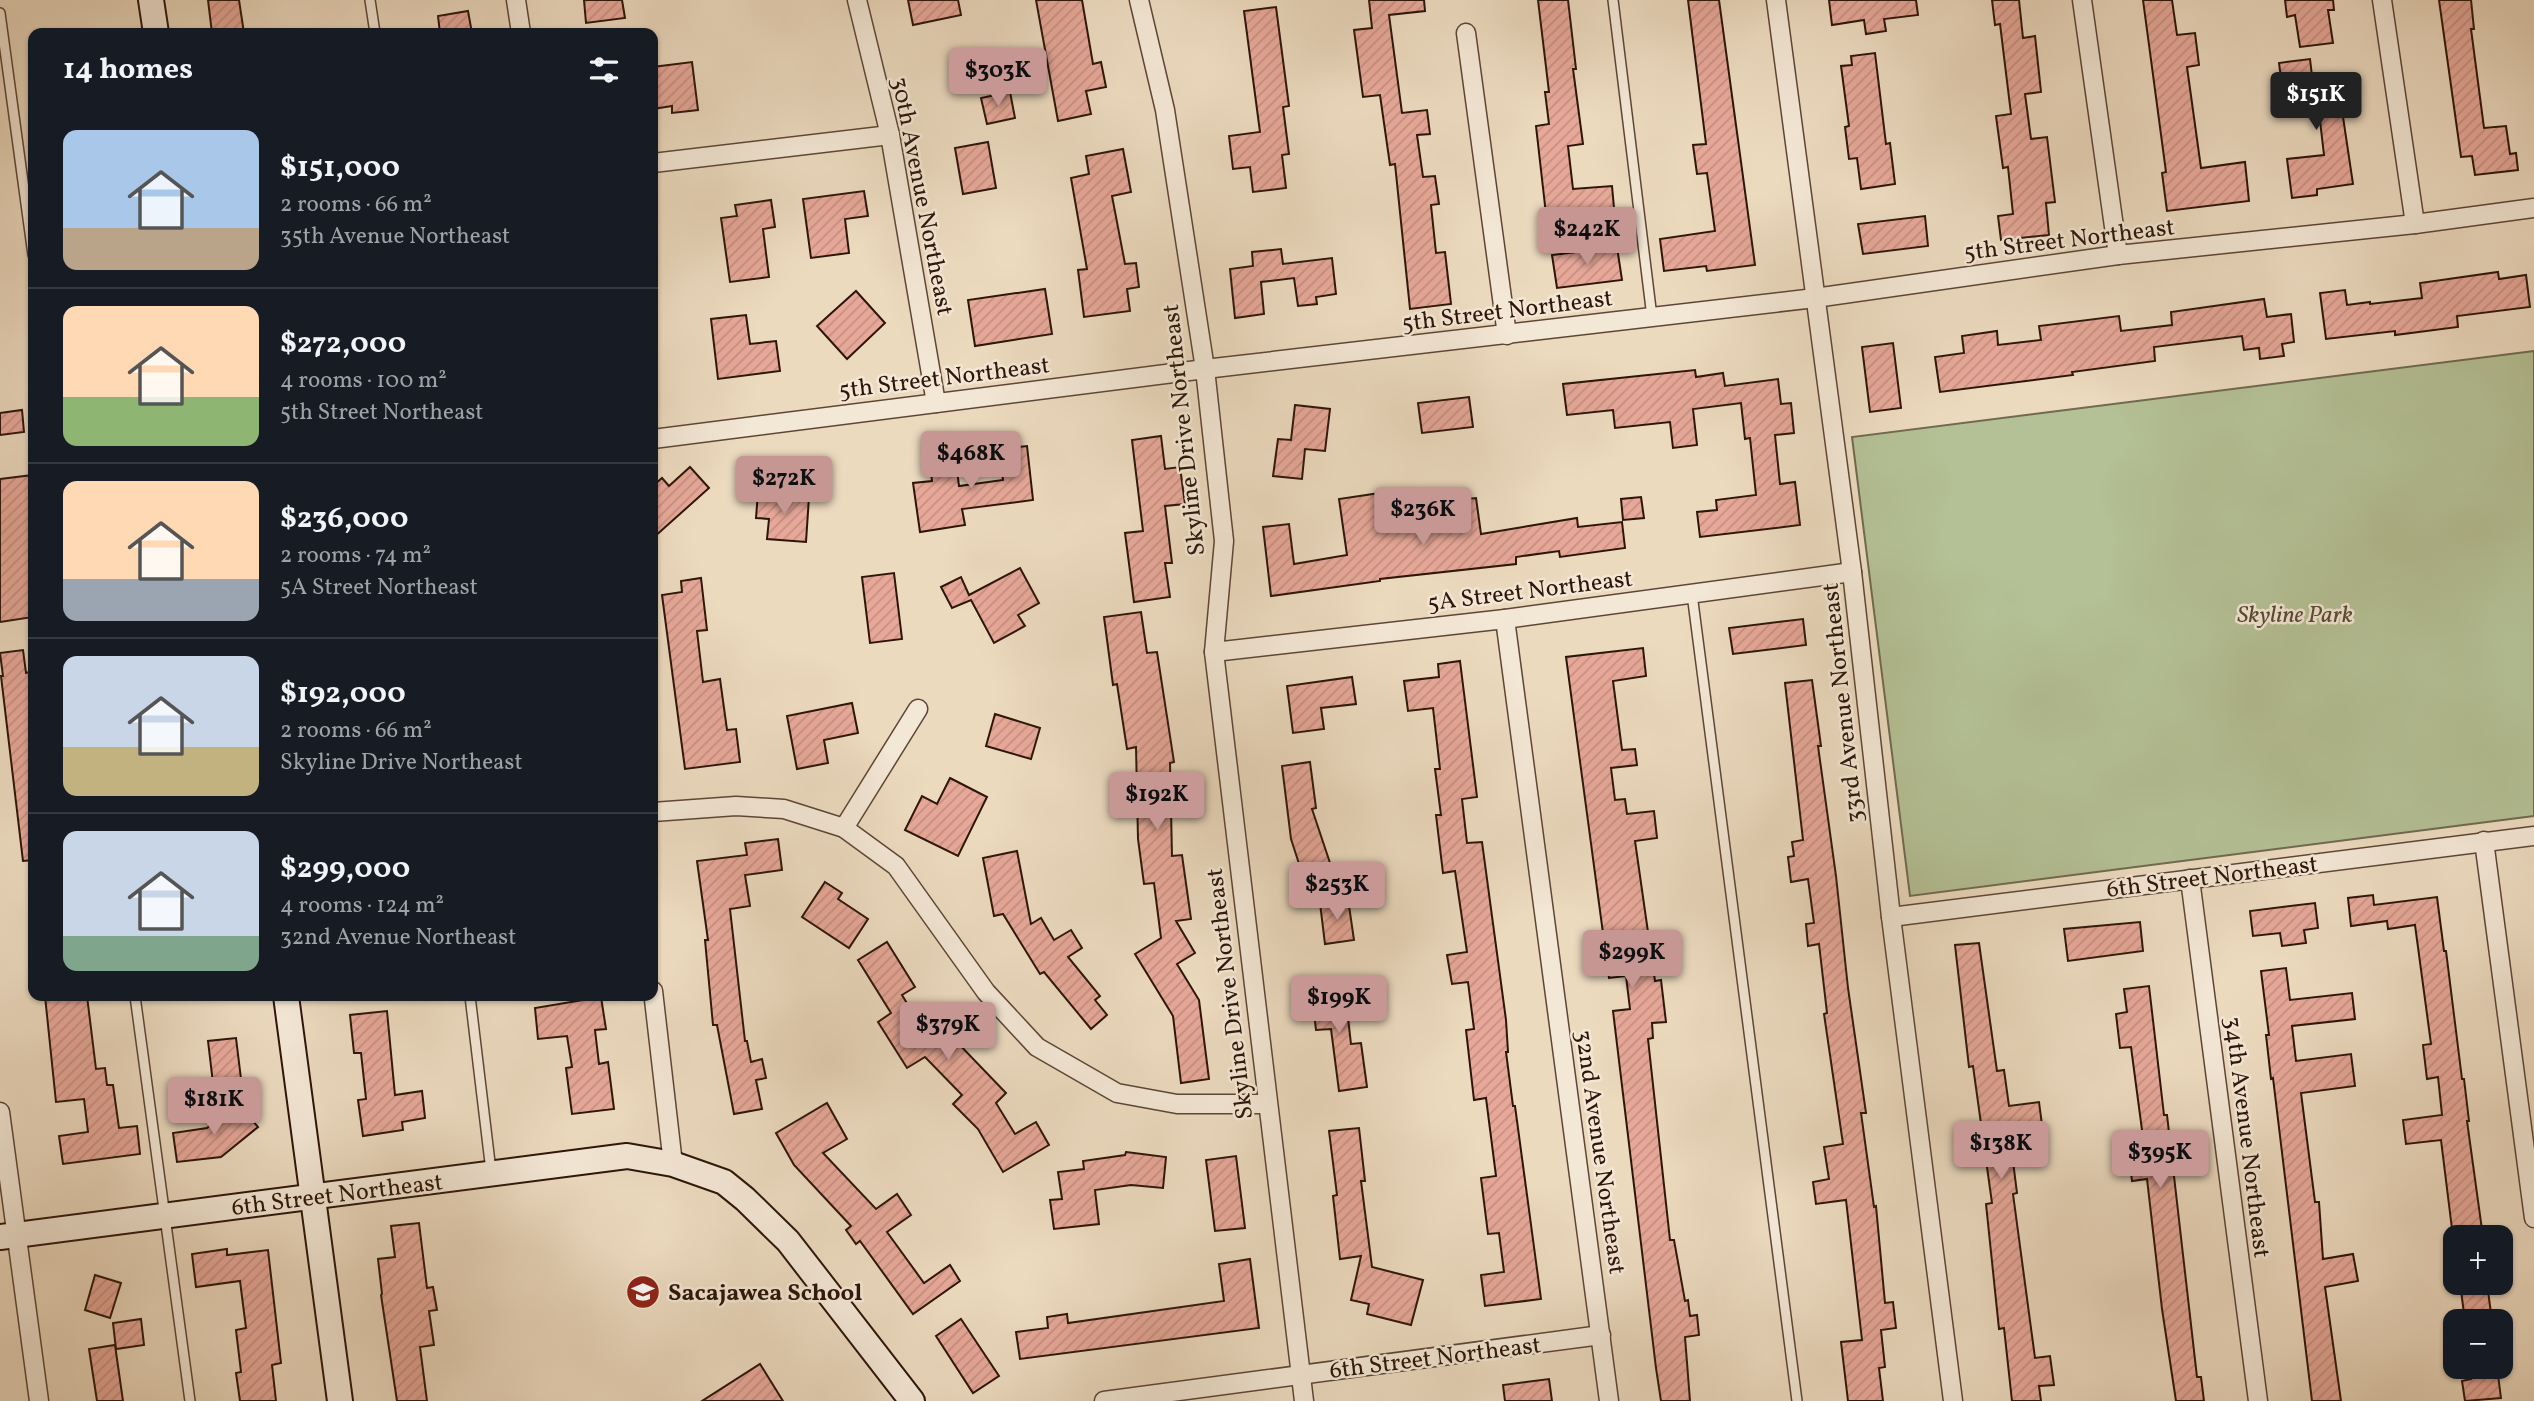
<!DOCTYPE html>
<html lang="en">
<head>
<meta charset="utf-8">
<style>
  :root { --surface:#171b24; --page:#20242c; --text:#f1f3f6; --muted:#9ea1a6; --line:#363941; --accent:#c59692 }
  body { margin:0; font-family:Vollkorn,serif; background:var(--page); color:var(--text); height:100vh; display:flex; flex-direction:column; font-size:26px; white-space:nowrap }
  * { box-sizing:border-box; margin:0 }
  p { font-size:23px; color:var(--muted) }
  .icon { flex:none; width:38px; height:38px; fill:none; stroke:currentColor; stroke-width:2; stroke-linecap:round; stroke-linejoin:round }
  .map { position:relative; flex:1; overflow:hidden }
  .details { position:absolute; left:28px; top:28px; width:630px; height:973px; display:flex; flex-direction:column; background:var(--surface); border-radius:14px; box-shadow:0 2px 5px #0004 }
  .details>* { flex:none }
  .controls { position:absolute; left:2443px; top:1225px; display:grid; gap:14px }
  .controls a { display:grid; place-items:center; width:70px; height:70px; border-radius:14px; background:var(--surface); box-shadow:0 2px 5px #0004; font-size:35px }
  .price { position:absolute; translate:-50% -60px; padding:0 16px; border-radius:7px; background:var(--accent); color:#111; font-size:23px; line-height:46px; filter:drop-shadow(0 2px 4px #0008) }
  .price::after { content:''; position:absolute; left:50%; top:42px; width:21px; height:16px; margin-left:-10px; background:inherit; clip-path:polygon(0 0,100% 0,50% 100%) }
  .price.current { background:#222; color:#fff }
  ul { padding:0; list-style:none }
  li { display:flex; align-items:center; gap:21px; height:175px; padding:0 35px }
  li+li { border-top:2px solid var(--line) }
  li span { display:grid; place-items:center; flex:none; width:196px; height:140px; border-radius:14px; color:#555 }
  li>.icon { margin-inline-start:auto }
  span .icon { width:84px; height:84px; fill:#fffc; stroke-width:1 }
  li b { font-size:30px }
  h2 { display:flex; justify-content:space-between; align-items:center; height:84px; padding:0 35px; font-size:30px }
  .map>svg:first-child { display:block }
</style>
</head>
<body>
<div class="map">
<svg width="2534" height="1401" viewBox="0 0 2534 1401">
  <defs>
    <pattern id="building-hatch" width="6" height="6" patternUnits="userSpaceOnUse" patternTransform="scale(1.75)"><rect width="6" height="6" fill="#e7a899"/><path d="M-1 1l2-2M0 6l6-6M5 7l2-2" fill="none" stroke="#c69082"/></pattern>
  </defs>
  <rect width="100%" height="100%" fill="#ecdabf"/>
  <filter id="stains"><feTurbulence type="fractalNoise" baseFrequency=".00286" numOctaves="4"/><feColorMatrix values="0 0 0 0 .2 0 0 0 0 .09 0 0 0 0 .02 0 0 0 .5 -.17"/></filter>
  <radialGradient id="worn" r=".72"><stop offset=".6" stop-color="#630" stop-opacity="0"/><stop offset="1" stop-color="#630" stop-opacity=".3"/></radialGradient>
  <polygon fill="#b4c095" stroke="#706a4f" stroke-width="2" points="2534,351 2534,816 1910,896 1852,437"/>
  <g fill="url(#building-hatch)" stroke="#2d1509" stroke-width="2">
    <polygon points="208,0 239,0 244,33 212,33"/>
    <polygon points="584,0 622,0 625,18 586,23"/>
    <polygon points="908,0 958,0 961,15 913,25"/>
    <polygon points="1036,0 1082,0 1093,64 1101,62 1106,87 1086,91 1091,114 1058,121"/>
    <polygon points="1369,0 1424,0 1425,11 1389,15 1402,113 1427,110 1430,134 1417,135 1423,177 1435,176 1439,204 1431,205 1436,253 1445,252 1451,304 1410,309 1395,164 1390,165 1380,95 1363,97 1354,30 1372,28"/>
    <polygon points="1538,0 1568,0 1576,69 1573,69 1583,144 1568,146 1573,189 1612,186 1614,208 1576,212 1577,220 1547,223 1536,126 1549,124 1545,92 1549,92"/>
    <polygon points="1688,0 1719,0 1755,265 1707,271 1706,266 1664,271 1660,239 1715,231 1707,173 1697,174 1693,145 1706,144"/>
    <polygon points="1829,0 1916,0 1918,15 1884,19 1886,31 1866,34 1864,20 1832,25"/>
    <polygon points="1992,0 2019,0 2023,38 2035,36 2041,92 2025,94 2031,139 2047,137 2055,202 2046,203 2049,235 2001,240 1998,216 2013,214 2008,167 2003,168 1996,116 2011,114 2000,24 1995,25"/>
    <polygon points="2143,0 2172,0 2177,35 2195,33 2199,65 2187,67 2201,168 2245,162 2249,201 2167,211 2162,173 2166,172"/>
    <polygon points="2285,0 2333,0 2334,10 2328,10 2333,43 2300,47 2295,15 2287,17"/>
    <polygon points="2439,0 2471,0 2474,29 2471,29 2484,128 2506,126 2510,154 2516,153 2518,170 2475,175 2472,156 2461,157"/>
    <polygon points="1276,7 1289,106 1283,107 1289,154 1282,155 1286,188 1253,192 1250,167 1233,169 1229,136 1260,132 1244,11"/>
    <polygon points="468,11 472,33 440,33 438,16"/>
    <polygon points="1875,53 1886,144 1890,143 1895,184 1861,189 1857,158 1849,159 1845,127 1849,126 1841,66 1852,65 1851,56"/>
    <polygon points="2310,59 2314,93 2339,90 2353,184 2317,189 2317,195 2292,198 2287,159 2324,155 2319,112 2286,116 2279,63"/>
    <polygon points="692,62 698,110 672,113 672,106 653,109 653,67"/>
    <polygon points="1010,92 1015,118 987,124 981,98"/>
    <polygon points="988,142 996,188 963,194 955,148"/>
    <polygon points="1123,149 1131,192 1112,196 1125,264 1136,263 1139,287 1127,289 1130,311 1084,317 1078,270 1087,269 1071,178 1089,174 1086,156"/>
    <polygon points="864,191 868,216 845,219 849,253 811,258 803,199"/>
    <polygon points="771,200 775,227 763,229 769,277 730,282 721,218 737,216 735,205"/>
    <polygon points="1925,216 1928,246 1863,254 1858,224"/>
    <polygon points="1617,247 1622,280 1557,288 1552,255"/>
    <polygon points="1281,249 1283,264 1332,258 1336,294 1316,297 1317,304 1298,306 1294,278 1261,282 1264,314 1235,318 1230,269 1253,266 1252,252"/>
    <polygon points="2498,272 2499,279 2526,275 2530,307 2457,316 2458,327 2395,335 2395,331 2326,339 2320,293 2345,290 2347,305 2370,302 2370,304 2422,298 2420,283"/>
    <polygon points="1045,289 1052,334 975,346 968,300"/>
    <polygon points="856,291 885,323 847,359 817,326"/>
    <polygon points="2264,299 2267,317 2291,314 2294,342 2282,344 2284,356 2260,359 2259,348 2244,350 2242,336 2154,347 2155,361 2072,372 2073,375 1940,392 1935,357 1964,353 1962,336 1997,331 1998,345 2041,340 2039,326 2119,316 2121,331 2172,325 2171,312"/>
    <polygon points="746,315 750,344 776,341 780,371 718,379 711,319"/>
    <polygon points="1893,343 1901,408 1870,412 1862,347"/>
    <polygon points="1695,370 1696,377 1723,373 1725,386 1778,379 1781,404 1791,403 1794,433 1775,435 1780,484 1795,482 1800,525 1700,537 1697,512 1717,510 1716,500 1756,495 1750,438 1745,439 1741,403 1693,409 1697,445 1673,448 1670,422 1615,428 1613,410 1567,415 1563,384"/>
    <polygon points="1469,397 1473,427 1422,433 1418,403"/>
    <polygon points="1295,405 1330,409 1325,451 1305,449 1302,479 1273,476 1278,439 1291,440"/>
    <polygon points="22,410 24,432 0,435 0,413"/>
    <polygon points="1161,436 1165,469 1180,467 1185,504 1165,506 1172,563 1165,563 1170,597 1134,602 1125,533 1143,531 1132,440"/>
    <polygon points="1027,446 1033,500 962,509 965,525 920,532 913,483 932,481 930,465 956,461 959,486 1003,480 999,449"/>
    <polygon points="690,467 709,488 653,538 653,486 662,478 669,486"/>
    <polygon points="33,475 33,617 0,622 0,479"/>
    <polygon points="758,492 809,497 806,542 767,539 769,519 756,518"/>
    <polygon points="1380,493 1386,532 1452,524 1450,501 1476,498 1481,534 1577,518 1578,527 1622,522 1625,548 1560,557 1559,551 1516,557 1516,564 1380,579 1380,581 1271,596 1263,527 1289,524 1294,564 1347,555 1339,499"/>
    <polygon points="1641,497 1644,518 1623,520 1621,499"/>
    <polygon points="1020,568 1039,603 1018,615 1025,626 994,643 971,600 952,608 941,587 961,577 969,595"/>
    <polygon points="894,573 902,639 870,643 862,577"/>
    <polygon points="701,578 707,630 697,631 703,682 720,679 727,730 736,729 740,762 685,769 662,595 682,592 681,581"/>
    <polygon points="1141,612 1147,653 1157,652 1174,762 1170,763 1172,856 1182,855 1191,919 1176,921 1195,953 1177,964 1199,1000 1209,1079 1181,1083 1173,1016 1135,954 1161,938 1154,883 1144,884 1138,839 1136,747 1127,749 1117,684 1113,685 1104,617"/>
    <polygon points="1803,619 1806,645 1733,654 1729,628"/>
    <polygon points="1643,648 1646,676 1613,681 1622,750 1635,749 1637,765 1611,768 1615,800 1625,799 1627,814 1654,811 1657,838 1635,841 1655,981 1661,980 1666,1022 1652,1023 1653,1038 1648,1039 1670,1240 1674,1240 1685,1301 1688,1300 1690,1316 1697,1315 1699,1335 1685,1337 1690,1401 1661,1401 1656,1368 1613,1011 1630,1009 1626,976 1609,978 1566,657"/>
    <polygon points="23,650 26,673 29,672 33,710 33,860 23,861 1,676 3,676 0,653"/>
    <polygon points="1460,661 1477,797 1462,799 1467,843 1482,842 1506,1020 1508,1052 1506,1052 1513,1106 1515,1106 1541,1299 1485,1306 1481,1275 1504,1272 1499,1233 1488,1234 1481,1178 1496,1176 1486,1098 1474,1100 1466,1030 1474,1029 1468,982 1452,984 1447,955 1467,952 1455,871 1443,873 1436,815 1441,815 1435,769 1440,769 1433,708 1408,711 1404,681 1439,677 1438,664"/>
    <polygon points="1352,677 1356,704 1321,708 1324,729 1293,733 1287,686"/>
    <polygon points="1812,680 1821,746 1818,746 1836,876 1848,988 1866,1113 1861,1113 1874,1207 1876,1206 1885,1303 1893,1302 1896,1328 1881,1330 1885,1367 1879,1368 1883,1401 1848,1401 1841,1342 1862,1340 1846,1200 1816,1204 1813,1182 1829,1179 1824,1147 1843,1144 1824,1014 1827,1013 1819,944 1808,946 1806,924 1814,923 1808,879 1791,882 1788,857 1794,856 1792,842 1803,840 1785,683"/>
    <polygon points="852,703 858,733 824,740 828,763 797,769 787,716"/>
    <polygon points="995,714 1040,728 1031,759 986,746"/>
    <polygon points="1310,762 1316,808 1312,809 1331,866 1303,876 1291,839 1282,766"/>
    <polygon points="950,778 987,797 958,856 905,830 922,796 937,804"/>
    <polygon points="778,839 782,870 745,875 750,906 730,909 745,1041 747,1041 751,1062 762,1059 766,1078 756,1080 762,1109 734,1114 717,1025 713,1025 705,940 708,940 697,861 747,855 745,843"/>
    <polygon points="1017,851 1031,924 1041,918 1054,940 1071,930 1082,948 1068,957 1100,996 1095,1000 1107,1015 1091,1029 1044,972 1040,974 1003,914 994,916 983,858"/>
    <polygon points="825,882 842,893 838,899 868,919 849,948 802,917"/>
    <polygon points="2373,895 2374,905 2437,897 2444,951 2446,951 2462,1079 2464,1079 2469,1121 2467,1121 2483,1237 2453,1237 2441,1140 2406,1144 2403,1120 2442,1115 2438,1077 2427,1079 2423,1045 2431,1044 2415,925 2388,929 2387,921 2351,926 2348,898"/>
    <polygon points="1348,899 1354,940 1325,944 1320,903"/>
    <polygon points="2315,903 2318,928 2304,930 2306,943 2282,946 2280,933 2253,936 2250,911"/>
    <polygon points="2140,922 2143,951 2068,961 2064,929"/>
    <polygon points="887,942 915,987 902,995 922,1028 940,1017 952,1037 1006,1093 996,1103 1015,1134 1036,1122 1049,1145 1003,1172 978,1129 953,1104 962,1095 925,1057 907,1068 878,1022 891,1013 858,960"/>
    <polygon points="1979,943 1997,1071 2004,1070 2009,1106 2039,1102 2042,1125 2009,1130 2017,1193 2013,1194 2035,1358 2050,1356 2054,1385 2039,1386 2041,1401 2012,1401 2004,1328 1999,1329 1986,1204 1992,1203 1973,1066 1969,1067 1955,945"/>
    <polygon points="2286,968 2290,1000 2352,993 2355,1019 2292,1026 2296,1061 2351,1054 2355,1086 2301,1093 2315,1202 2319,1202 2323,1259 2353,1254 2358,1281 2325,1287 2341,1401 2312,1401 2273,1078 2271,1079 2266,1035 2269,1035 2261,971"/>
    <polygon points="1344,983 1351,1044 1361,1043 1367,1087 1339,1091 1331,1029 1316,1030 1311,987"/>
    <polygon points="2149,986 2164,1115 2167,1115 2197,1377 2201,1377 2204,1401 2176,1401 2162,1309 2147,1179 2132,1181 2128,1147 2144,1145 2131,1047 2120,1048 2116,1014 2127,1012 2124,989"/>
    <polygon points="45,996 87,996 96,1069 105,1068 107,1085 113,1085 119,1128 137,1126 140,1154 63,1164 59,1136 88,1132 84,1099 56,1102"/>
    <polygon points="601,997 606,1029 595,1030 599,1064 608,1062 614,1109 572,1114 566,1068 572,1067 567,1036 538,1039 535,1008"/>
    <polygon points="387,1011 395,1095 422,1091 425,1118 402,1122 403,1130 363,1136 358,1100 366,1099 361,1053 354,1053 350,1015"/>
    <polygon points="236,1038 241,1079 213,1083 208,1041"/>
    <polygon points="238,1103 258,1127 221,1157 177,1162 173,1133 207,1128"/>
    <polygon points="827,1103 847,1139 823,1153 876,1209 897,1194 911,1215 887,1232 924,1283 950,1265 960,1281 913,1314 860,1241 856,1244 846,1230 851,1226 794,1165 776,1133"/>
    <polygon points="1359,1128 1365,1181 1361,1181 1372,1267 1423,1280 1411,1325 1367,1314 1369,1304 1351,1300 1361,1256 1340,1259 1333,1196 1337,1195 1329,1131"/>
    <polygon points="1126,1152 1166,1157 1163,1188 1131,1185 1095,1190 1099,1224 1054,1229 1050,1200 1062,1199 1058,1172 1084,1169 1083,1161 1125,1155"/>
    <polygon points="1236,1156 1245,1228 1215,1231 1206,1160"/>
    <polygon points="419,1223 427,1288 433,1287 437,1310 429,1311 434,1345 420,1347 427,1401 397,1401 381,1295 382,1294 378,1259 395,1257 391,1226"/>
    <polygon points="227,1249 227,1255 268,1250 281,1363 272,1365 276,1401 240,1401 236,1373 241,1372 236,1330 246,1328 240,1281 196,1287 192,1254"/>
    <polygon points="1250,1259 1259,1328 1020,1359 1016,1332 1048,1328 1047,1317 1067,1314 1068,1323 1224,1301 1219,1264"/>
    <polygon points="95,1275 121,1283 110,1318 85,1310"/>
    <polygon points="2460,1283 2487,1283 2492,1321 2465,1321"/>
    <polygon points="141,1319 144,1345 116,1349 113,1323"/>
    <polygon points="961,1319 999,1376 973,1393 936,1336"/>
    <polygon points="115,1345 123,1401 97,1401 89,1349"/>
    <polygon points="760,1364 783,1401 702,1401"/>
    <polygon points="2469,1367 2497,1367 2501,1398 2465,1401 2462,1381 2471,1379"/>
    <polygon points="1549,1379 1552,1401 1505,1401 1503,1385"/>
  </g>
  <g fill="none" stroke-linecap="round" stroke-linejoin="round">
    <g stroke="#5d4636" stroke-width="12">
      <g id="lane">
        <polyline points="370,0 375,33"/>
        <polyline points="1613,0 1652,317"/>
        <polyline points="0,13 33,255"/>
        <polyline points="1692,594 1797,1401"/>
        <polyline points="135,996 190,1401"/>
        <polyline points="470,996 491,1171"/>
      </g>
    </g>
    <g stroke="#5d4636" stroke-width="21">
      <g id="street">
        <polyline points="516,0 521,33"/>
        <polyline points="857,0 890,135 936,403"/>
        <polyline points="1139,0 1165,110 1205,369 1224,541 1214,652 1304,1401"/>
        <polyline points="1776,0 1852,572 1891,917 1953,1401"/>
        <polyline points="2082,0 2118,255"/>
        <polyline points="2382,0 2415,224"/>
        <polyline points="1466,33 1507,335"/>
        <polyline points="653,163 890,135"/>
        <polyline points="653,439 1205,369 1815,298 2118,255 2415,224 2534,208"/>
        <polyline points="1505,619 1609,1401"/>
        <polyline points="1214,652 1505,619 1852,572"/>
        <polyline points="653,812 736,806 784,809 844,828 896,866 986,992 1037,1047 1117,1093 1177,1104 1266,1104"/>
        <polyline points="844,828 918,709"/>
        <polyline points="2484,841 2534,1218"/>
        <polyline points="2190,879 2258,1401"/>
        <polyline points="1891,917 2534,836"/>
        <polyline points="653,991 673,1164"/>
        <polyline points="0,1112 39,1401"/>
        <polyline points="1104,1401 1601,1335"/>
      </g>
    </g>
    <g stroke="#2d1509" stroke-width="28">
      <g id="secondary">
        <polyline points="151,0 156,33"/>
        <polyline points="286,996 340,1401"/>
        <polyline points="0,1237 627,1156 673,1164 724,1182 745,1199 788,1241 912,1401"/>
      </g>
    </g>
    <use href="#lane" stroke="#f3e7d5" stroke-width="9"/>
    <use href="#street" stroke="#f3e7d5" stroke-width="18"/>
    <use href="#secondary" stroke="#f3e7d5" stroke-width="24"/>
  </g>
  <defs>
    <g id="school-disc" transform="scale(1.75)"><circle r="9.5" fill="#8f2418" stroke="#f3e7d5"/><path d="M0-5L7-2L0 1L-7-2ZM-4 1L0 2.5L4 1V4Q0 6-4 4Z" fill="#fff"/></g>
  </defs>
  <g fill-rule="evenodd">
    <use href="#school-disc" x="643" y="1292"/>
  </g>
  <g text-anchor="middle" stroke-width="5" stroke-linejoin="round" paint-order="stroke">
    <g font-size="24" fill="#2d1509" stroke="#f3e7d5">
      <text transform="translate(923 196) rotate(79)" y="8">30th Avenue Northeast</text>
      <text transform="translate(2069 239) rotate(-7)" y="8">5th Street Northeast</text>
      <text transform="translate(1507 310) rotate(-7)" y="8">5th Street Northeast</text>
      <text transform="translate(944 377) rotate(-7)" y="8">5th Street Northeast</text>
      <text transform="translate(1183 430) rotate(-96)" y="8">Skyline Drive Northeast</text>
      <text transform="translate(1530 590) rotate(-7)" y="8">5A Street Northeast</text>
      <text transform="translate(1842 703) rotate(-96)" y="8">33rd Avenue Northeast</text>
      <text transform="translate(2212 876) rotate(-7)" y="8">6th Street Northeast</text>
      <text transform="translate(1229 994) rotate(-97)" y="8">Skyline Drive Northeast</text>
      <text transform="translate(2248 1137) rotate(83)" y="8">34th Avenue Northeast</text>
      <text transform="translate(1601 1152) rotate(82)" y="8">32nd Avenue Northeast</text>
      <text transform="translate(337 1194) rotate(-7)" y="8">6th Street Northeast</text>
      <text transform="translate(1435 1357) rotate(-7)" y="8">6th Street Northeast</text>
    </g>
    <g font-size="24" font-style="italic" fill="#564833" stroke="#f3e7d5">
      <text x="2295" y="622">Skyline Park</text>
    </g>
    <g font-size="24" font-weight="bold" fill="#2d1509" stroke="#f3e7d5" text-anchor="start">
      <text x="668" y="1300">Sacajawea School</text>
    </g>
  </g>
  <rect width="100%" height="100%" filter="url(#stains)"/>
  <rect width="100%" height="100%" fill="url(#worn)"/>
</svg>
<div class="controls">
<a>+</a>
<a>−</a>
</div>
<b class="price" style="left:998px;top:108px">$303K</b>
<b class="price current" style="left:2316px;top:132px">$151K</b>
<b class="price" style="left:1587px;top:267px">$242K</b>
<b class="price" style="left:971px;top:491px">$468K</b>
<b class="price" style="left:784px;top:516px">$272K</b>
<b class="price" style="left:1423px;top:547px">$236K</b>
<b class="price" style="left:1157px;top:832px">$192K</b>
<b class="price" style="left:1337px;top:922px">$253K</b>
<b class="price" style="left:1632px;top:990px">$299K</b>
<b class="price" style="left:1339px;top:1035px">$199K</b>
<b class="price" style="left:948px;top:1062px">$379K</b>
<b class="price" style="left:214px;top:1137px">$181K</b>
<b class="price" style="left:2001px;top:1181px">$138K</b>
<b class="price" style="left:2160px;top:1190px">$395K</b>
<section class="details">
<h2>14 homes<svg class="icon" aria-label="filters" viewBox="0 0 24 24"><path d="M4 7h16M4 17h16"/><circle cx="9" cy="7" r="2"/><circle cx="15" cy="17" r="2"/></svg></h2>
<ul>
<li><span style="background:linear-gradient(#a9c7e8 70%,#b9a48a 0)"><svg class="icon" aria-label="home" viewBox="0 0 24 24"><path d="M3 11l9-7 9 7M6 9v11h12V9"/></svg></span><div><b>$151,000</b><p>2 rooms · 66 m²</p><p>35th Avenue Northeast</p></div></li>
<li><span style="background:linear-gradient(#ffd9b3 65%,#8fb573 0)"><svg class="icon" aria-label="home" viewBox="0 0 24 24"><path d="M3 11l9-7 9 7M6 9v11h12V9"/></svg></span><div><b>$272,000</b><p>4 rooms · 100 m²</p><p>5th Street Northeast</p></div></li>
<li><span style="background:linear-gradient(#ffd9b3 70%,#9aa5b1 0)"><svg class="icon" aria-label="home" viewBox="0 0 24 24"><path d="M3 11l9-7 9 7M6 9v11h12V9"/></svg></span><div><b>$236,000</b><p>2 rooms · 74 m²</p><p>5A Street Northeast</p></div></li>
<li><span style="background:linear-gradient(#c9d6e8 65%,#c2b280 0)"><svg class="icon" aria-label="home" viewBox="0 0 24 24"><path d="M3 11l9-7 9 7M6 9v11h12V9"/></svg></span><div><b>$192,000</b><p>2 rooms · 66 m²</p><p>Skyline Drive Northeast</p></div></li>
<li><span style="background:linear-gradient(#c9d6e8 75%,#7fa58c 0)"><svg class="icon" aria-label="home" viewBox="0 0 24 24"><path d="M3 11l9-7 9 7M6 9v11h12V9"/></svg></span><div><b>$299,000</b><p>4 rooms · 124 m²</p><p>32nd Avenue Northeast</p></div></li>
</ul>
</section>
</div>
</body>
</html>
